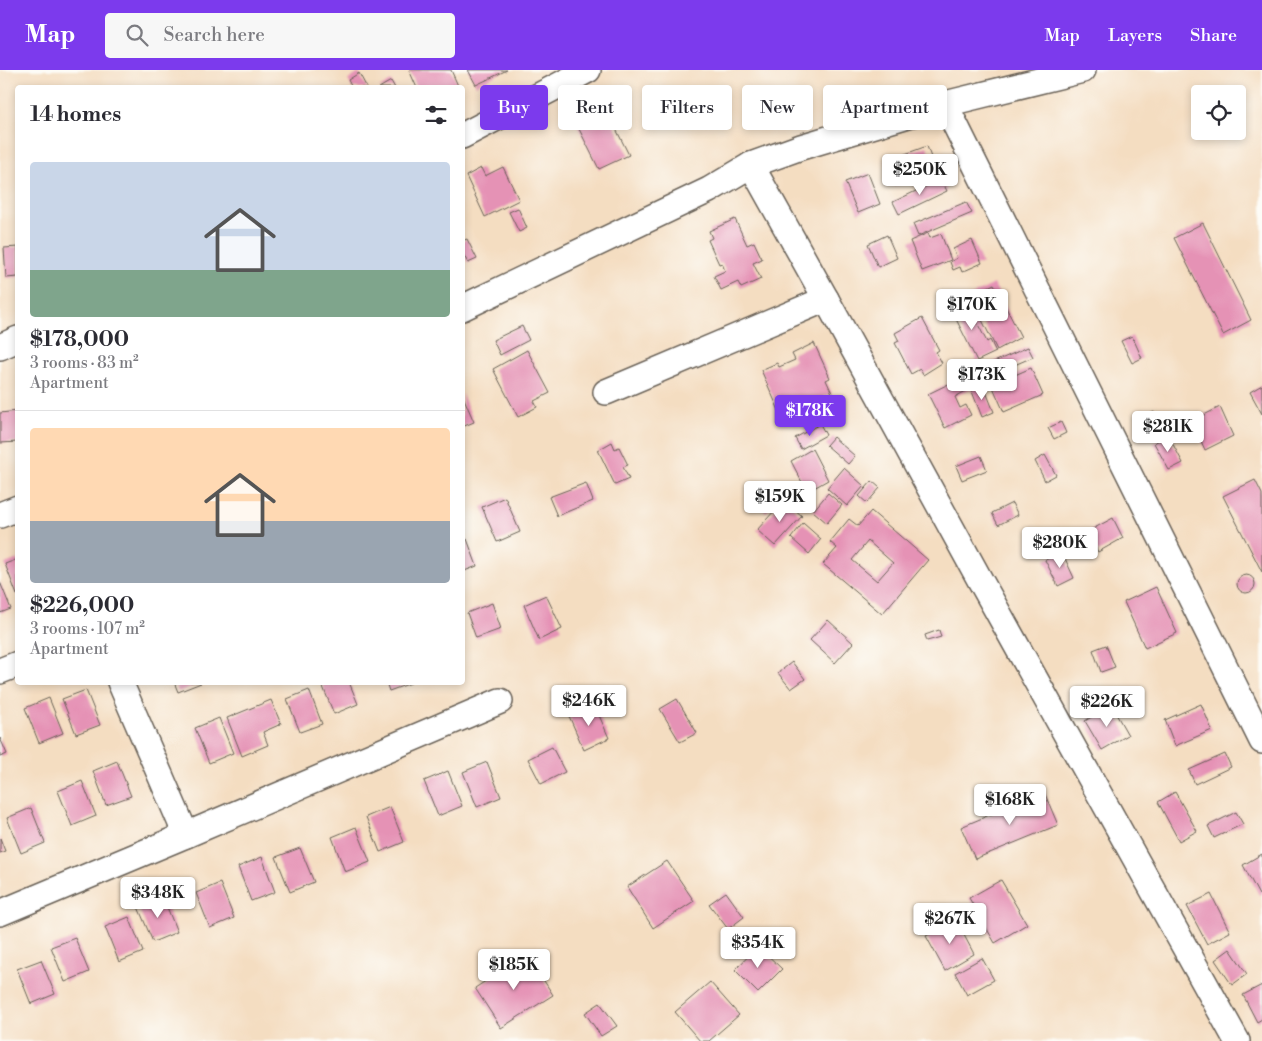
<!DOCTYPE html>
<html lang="en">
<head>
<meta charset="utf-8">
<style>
  :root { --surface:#fff; --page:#f7f7f7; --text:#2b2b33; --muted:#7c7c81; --line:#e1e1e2; --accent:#7c3aed }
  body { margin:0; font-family:"Libre Bodoni",serif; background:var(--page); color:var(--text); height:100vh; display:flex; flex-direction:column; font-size:19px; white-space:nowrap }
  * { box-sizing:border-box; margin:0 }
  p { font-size:16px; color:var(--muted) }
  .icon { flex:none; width:28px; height:28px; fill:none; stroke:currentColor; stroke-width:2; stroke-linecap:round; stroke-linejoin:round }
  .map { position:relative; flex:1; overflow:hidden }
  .side { position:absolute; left:15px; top:15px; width:450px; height:600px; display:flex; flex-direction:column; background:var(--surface); border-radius:5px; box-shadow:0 2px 8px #0003 }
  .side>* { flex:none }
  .hud { position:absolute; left:480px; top:15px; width:475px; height:45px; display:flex; gap:10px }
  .fabs { position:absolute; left:1191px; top:15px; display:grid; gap:10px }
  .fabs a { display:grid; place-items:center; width:55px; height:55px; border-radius:5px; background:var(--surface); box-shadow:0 2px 8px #0003; font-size:25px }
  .price { position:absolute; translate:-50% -42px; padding:0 11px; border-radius:5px; background:#fff; color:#222; font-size:16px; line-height:32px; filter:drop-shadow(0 1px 2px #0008) }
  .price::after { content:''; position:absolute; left:50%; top:30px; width:15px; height:11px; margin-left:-8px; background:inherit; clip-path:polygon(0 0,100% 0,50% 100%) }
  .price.selected { background:var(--accent); color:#fff }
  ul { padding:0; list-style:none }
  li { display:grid; align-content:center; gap:10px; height:265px; padding:0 15px }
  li+li { border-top:1px solid var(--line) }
  li span { display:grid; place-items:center; height:155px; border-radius:5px; color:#555 }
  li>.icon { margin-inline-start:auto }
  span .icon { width:90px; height:90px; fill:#fffc; stroke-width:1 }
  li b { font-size:21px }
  h2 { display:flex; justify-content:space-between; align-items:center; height:60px; padding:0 15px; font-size:21px }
  .tag { padding:0 18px; border-radius:5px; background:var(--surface); box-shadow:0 2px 8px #0003; font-size:18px; line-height:45px }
  .tag.selected { background:var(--accent); color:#fff }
  header { display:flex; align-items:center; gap:30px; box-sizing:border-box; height:70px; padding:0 25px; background:var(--accent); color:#fff }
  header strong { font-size:24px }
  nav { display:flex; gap:28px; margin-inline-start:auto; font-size:18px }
  .search { width:350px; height:45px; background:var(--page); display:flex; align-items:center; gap:12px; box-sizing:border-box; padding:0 18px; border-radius:5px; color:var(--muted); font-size:19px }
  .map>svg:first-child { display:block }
</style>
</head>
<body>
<header>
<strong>Map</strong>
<div class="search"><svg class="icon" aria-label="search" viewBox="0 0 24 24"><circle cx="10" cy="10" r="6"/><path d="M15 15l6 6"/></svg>Search here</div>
<nav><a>Map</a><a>Layers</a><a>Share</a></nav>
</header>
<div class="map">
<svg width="1262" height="971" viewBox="0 0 1262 971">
  <rect width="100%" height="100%" fill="#fdfcf7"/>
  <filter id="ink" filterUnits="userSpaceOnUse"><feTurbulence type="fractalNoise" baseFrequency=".02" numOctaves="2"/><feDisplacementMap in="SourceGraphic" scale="10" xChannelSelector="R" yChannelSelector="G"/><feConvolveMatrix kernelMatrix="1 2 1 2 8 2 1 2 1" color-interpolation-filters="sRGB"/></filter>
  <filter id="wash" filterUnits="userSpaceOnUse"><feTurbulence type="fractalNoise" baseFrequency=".0096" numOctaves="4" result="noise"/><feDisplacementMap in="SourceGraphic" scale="20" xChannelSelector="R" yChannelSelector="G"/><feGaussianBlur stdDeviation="1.12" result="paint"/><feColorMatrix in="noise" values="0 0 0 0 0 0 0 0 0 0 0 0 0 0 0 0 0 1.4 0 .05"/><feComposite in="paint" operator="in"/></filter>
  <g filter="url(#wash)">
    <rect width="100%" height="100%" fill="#f4ddc1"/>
    <g id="blocks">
      <g fill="#e592b5" fill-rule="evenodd">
        <polygon points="409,0 451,0 459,18 417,18"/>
        <polygon points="468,0 507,0 476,15"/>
        <polygon points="359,3 367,18 352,18 348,10"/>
        <polygon points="391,11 395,18 379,18"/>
        <polygon points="606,39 629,85 599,99 577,55"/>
        <polygon points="927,76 936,102 895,116 886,91"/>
        <polygon points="503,97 519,130 485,147 466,106 481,98 485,106"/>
        <polygon points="868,103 880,134 858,143 845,112"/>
        <polygon points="941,109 947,121 899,144 893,132"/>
        <polygon points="966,132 972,143 918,166 913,154"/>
        <polygon points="518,138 527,158 519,162 509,142"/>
        <polygon points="735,149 747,175 754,172 762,189 753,193 761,209 741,218 738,212 721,220 714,206 725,201 722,193 719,194 708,170 712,168 709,161"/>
        <polygon points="1203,153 1251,250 1223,265 1174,168"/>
        <polygon points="928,163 930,168 941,164 951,190 922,201 910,171"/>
        <polygon points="887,165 897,188 878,197 868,174"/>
        <polygon points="467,169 477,189 468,193 462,182 462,171"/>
        <polygon points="972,170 982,193 962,202 960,197 953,200 950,192 957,188 953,179"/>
        <polygon points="18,177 18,207 6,208 4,178"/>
        <polygon points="994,214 1021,267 997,280 970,226"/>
        <polygon points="965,229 987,272 990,270 996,282 977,291 950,237"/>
        <polygon points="922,248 939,280 936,282 942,293 923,305 920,299 911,304 895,273 899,271 895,263"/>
        <polygon points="522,256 529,270 500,285 493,270"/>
        <polygon points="1132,266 1142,288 1132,293 1121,271"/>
        <polygon points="814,273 830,308 826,310 832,323 811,333 809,328 796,334 797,337 781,345 761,300 777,293 779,297 795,290 792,284"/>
        <polygon points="1028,277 1033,287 989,306 985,296"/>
        <polygon points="527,280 550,323 534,331 537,337 518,347 493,299"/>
        <polygon points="1031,298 1043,325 1004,342 992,315"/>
        <polygon points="967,305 973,317 955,327 960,338 966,335 971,345 945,358 928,324"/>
        <polygon points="983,314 994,342 982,347 971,319"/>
        <polygon points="1262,315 1262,344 1250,322"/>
        <polygon points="462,324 474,352 462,357"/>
        <polygon points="828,329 832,341 806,349 802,337"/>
        <polygon points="1220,337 1233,366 1205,380 1192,351"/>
        <polygon points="18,341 18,372 0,373 0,343"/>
        <polygon points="1154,342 1164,362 1151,368 1142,348"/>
        <polygon points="1061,352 1066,363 1054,369 1048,358"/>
        <polygon points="820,354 826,365 801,379 795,368"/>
        <polygon points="1168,365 1183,393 1169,400 1154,373"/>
        <polygon points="833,367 855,386 848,394 826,375"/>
        <polygon points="612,372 615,379 619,377 628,395 623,397 629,409 615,415 598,380"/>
        <polygon points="812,379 828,410 807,422 791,391"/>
        <polygon points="1045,385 1056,405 1045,411 1035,391"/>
        <polygon points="981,386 987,400 962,410 956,396"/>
        <polygon points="844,398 864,416 847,436 827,418"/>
        <polygon points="1255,410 1262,424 1262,502 1223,426"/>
        <polygon points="872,411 880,418 867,433 859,426"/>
        <polygon points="586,413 593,431 557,446 549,427"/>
        <polygon points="771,417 781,426 766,442 756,433"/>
        <polygon points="828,423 842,435 827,453 813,441"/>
        <polygon points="505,427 520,462 497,472 482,437"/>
        <polygon points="784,430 802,446 775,476 757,460"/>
        <polygon points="1012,433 1018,445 998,455 992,443"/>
        <path d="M871,441L928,490L882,544L823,494L837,478L830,472L849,449L858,456ZM868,471L893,493L877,511L852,490Z"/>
        <polygon points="1113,448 1123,468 1098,482 1087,462"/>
        <polygon points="803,453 821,469 809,484 791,468"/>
        <polygon points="467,469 477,496 462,502 462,471"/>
        <polygon points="1062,482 1074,508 1058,516 1045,490"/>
        <polygon points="18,489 18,525 17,525 5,494"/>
        <circle cx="1246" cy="514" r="9"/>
        <polygon points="0,512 11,539 0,543"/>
        <polygon points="1156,517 1177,563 1145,578 1124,532"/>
        <polygon points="546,525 562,559 539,570 524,535"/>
        <polygon points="492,533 501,559 476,568 467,543"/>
        <polygon points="828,550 853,573 835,593 810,570"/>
        <polygon points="939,560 941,567 927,571 925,565"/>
        <polygon points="1106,575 1115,597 1101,602 1093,580"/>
        <polygon points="792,592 805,609 791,619 778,603"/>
        <polygon points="174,612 201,612 201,613 178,622"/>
        <polygon points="321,612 349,612 358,634 334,644"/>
        <polygon points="386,612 411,612 411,613 389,621"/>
        <polygon points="86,620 100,655 76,664 62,629"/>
        <polygon points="309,620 322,654 300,662 287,629"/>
        <polygon points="49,628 63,663 39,673 25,638"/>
        <polygon points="677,629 697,663 680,672 660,639"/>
        <polygon points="271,630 281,654 263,662 268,675 242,686 227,648"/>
        <polygon points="594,634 609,668 584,680 569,646"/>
        <polygon points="1201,634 1212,660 1175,676 1165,650"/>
        <polygon points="1111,635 1128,665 1102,680 1085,651"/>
        <polygon points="219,648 233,683 209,693 195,658"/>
        <polygon points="0,668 7,684 0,687"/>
        <polygon points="552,677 565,702 541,714 528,689"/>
        <polygon points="1225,684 1231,697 1195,714 1189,700"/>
        <polygon points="117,691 131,726 106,735 93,701"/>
        <polygon points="487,692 501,727 477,737 463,702"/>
        <polygon points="448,701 462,736 438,746 424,711"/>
        <polygon points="82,711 96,746 72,756 58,721"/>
        <polygon points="1044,722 1058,755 975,789 961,757"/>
        <polygon points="1175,722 1197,761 1179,771 1158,732"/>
        <polygon points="390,737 404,772 380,782 366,747"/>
        <polygon points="31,738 45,773 21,783 7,748"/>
        <polygon points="1236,742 1243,754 1214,768 1208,756"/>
        <polygon points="356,757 370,792 345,802 332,767"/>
        <polygon points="0,768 5,781 0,783"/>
        <polygon points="300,778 314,812 290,822 276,787"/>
        <polygon points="1262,784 1262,823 1259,825 1243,795"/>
        <polygon points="262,787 275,822 251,831 238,797"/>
        <polygon points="667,791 694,831 653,858 627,817"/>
        <polygon points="1001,810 1027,854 995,873 969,828"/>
        <polygon points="220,813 234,848 210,858 196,823"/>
        <polygon points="726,822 744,847 728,859 709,834"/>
        <polygon points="1211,824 1230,862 1207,874 1187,836"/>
        <polygon points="163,827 177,862 153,872 138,837"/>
        <polygon points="129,847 143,882 119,892 105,857"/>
        <polygon points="956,850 974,884 945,901 926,866"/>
        <polygon points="75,868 89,902 65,912 51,877"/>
        <polygon points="758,876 782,899 758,923 735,900"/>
        <polygon points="1230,879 1247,904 1232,915 1215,890"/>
        <polygon points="527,884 553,925 501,958 475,918"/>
        <polygon points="982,888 994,910 967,925 955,903"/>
        <polygon points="41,890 55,924 31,934 17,899"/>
        <polygon points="710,912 739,945 709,971 700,971 675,942"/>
        <polygon points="1262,915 1262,949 1257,952 1243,925"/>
        <polygon points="600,933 617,956 601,966 585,943"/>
      </g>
    </g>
  </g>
  <g filter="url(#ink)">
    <use href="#blocks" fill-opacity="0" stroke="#686056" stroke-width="1"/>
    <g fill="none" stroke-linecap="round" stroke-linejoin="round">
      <g stroke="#686056" stroke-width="28">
        <g id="street">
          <polyline points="945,34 1262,671"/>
          <polyline points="462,66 588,0"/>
          <polyline points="751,95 826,229 980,510 1237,971"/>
          <polyline points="462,238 709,120 751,95 801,77 945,34 1083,0"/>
          <polyline points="0,277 18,269"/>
          <polyline points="606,322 826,229"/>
          <polyline points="0,445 18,438"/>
          <polyline points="0,601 18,594"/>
          <polyline points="120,612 186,765"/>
          <polyline points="0,843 186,765 500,631"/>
        </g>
      </g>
      <use href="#street" stroke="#fff" stroke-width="25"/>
    </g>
  </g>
</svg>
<div class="fabs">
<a><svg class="icon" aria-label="locate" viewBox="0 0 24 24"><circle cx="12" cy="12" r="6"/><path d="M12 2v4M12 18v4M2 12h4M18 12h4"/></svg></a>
</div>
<b class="price" style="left:920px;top:126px">$250K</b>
<b class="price" style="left:972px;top:261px">$170K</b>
<b class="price" style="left:982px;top:331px">$173K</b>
<b class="price selected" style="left:810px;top:367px">$178K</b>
<b class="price" style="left:1168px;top:383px">$281K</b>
<b class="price" style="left:780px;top:453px">$159K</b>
<b class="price" style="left:1060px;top:499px">$280K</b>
<b class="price" style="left:589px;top:657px">$246K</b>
<b class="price" style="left:1107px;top:658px">$226K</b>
<b class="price" style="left:1010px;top:756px">$168K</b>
<b class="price" style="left:158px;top:849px">$348K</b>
<b class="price" style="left:950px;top:875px">$267K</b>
<b class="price" style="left:758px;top:899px">$354K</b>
<b class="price" style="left:514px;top:921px">$185K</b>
<div class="hud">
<a class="tag selected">Buy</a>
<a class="tag">Rent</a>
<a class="tag">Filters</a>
<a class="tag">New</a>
<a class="tag">Apartment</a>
</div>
<section class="side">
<h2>14 homes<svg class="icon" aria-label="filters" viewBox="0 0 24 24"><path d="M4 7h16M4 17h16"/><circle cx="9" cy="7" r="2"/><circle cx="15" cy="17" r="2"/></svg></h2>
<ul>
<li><span style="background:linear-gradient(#c9d6e8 70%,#7fa58c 0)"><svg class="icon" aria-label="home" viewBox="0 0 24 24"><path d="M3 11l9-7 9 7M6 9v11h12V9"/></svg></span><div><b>$178,000</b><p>3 rooms · 83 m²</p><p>Apartment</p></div></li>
<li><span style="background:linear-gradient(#ffd9b3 60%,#9aa5b1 0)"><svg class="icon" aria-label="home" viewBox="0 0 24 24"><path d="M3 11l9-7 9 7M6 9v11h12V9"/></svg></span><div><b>$226,000</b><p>3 rooms · 107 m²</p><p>Apartment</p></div></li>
</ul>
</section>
</div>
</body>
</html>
